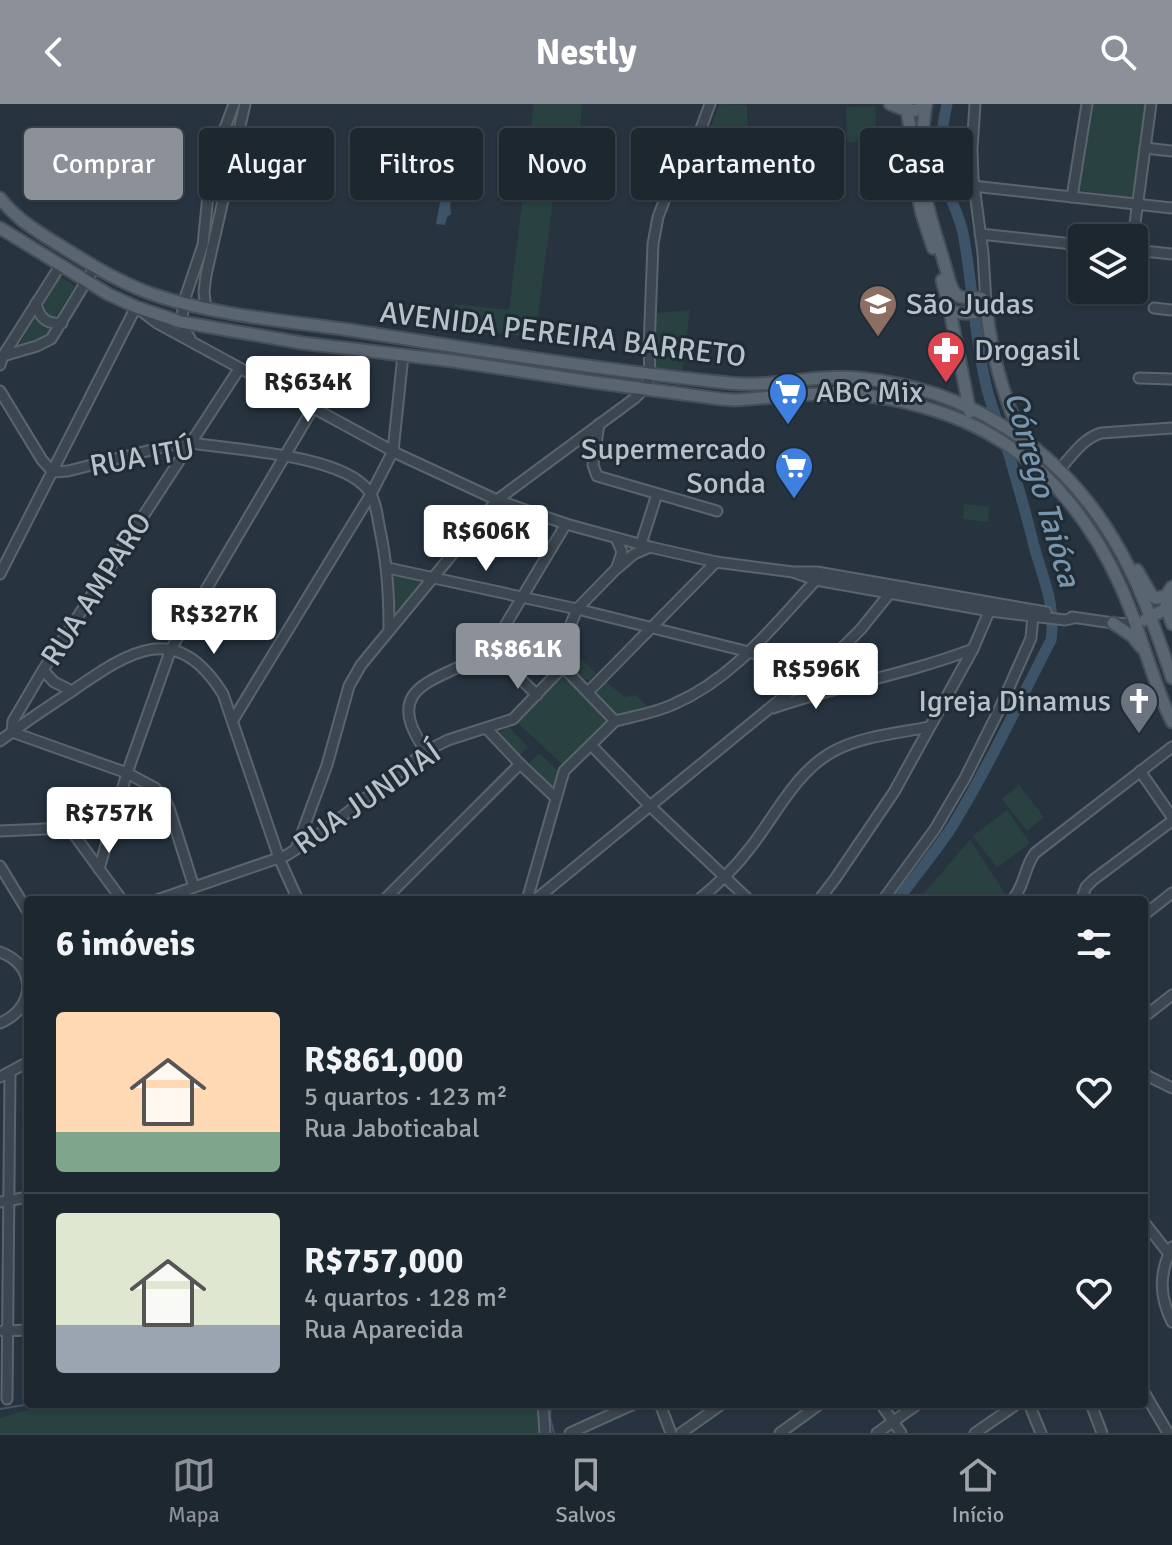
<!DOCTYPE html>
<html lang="pt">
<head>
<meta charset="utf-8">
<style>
  :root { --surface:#1d2730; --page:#252f38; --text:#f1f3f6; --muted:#a0a5ab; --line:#3b444c; --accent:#8c9099 }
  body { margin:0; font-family:Signika,sans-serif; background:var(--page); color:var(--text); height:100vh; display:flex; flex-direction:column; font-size:30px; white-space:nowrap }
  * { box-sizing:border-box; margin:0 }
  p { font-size:26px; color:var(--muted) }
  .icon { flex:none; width:44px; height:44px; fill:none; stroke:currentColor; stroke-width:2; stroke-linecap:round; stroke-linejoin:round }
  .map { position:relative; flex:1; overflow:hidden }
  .sheet { position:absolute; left:24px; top:792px; width:1124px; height:512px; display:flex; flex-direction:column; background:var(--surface); border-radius:8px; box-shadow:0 2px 6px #0004,0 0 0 2px var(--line) }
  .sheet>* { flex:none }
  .guide { position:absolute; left:24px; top:24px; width:1124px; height:72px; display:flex; gap:16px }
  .tools { position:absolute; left:1068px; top:120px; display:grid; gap:16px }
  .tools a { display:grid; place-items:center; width:80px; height:80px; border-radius:8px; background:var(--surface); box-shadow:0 2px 6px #0004,0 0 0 2px var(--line); font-size:40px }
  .price { position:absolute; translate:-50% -68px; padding:0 18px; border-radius:8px; background:#fff; color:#222; font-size:26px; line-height:52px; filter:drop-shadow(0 2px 4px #0008) }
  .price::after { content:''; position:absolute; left:50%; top:48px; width:24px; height:18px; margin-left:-12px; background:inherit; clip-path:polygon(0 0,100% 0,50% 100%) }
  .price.current { background:var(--accent); color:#fff }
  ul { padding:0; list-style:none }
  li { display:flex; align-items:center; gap:24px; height:200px; padding:0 32px }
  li+li { border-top:2px solid var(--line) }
  li span { display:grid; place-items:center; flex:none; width:224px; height:160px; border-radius:8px; color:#555 }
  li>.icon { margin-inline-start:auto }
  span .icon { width:96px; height:96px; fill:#fffc; stroke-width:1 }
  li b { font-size:34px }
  h2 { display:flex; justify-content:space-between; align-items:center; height:96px; padding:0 32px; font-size:34px }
  .pill { padding:0 28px; border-radius:8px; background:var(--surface); box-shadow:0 2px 6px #0004,0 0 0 2px var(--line); font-size:28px; line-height:72px }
  .pill.current { background:var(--accent); color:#fff }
  header { display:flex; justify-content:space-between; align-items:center; height:104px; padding:0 32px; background:var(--accent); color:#fff; font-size:36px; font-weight:800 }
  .tabs { display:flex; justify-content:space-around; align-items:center; height:112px; border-top:2px solid var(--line); background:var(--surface); font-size:22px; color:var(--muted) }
  .tabs a { display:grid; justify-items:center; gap:4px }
  .tabs .current { color:var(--accent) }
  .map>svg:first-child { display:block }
</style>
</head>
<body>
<header><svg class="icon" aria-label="back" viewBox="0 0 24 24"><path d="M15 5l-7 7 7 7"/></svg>Nestly<svg class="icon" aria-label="search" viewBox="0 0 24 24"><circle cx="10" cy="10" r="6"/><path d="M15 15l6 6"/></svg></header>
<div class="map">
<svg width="1172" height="1329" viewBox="0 0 1172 1329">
  <rect width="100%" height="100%" fill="#273440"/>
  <polygon fill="#333341" points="315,249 366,257 364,266 345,264 344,267 364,271 362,286 344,283 342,287 361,291 360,301 309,294 311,284 330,286 330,281 312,278 314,264 332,266 333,263 314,259"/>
  <g fill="#294141">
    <polygon points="534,0 582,0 579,44 560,43 535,234 451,222 455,200 509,206"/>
    <path d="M719,0L747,1L749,80L677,82C696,55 709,32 719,0Z"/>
    <polygon points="1091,0 1146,0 1132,94 1078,86"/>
    <polygon points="875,2 876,33 857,34 857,38 847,38 846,3"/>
    <polygon points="59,172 75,182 55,214 52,215 44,211 41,204"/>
    <polygon points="690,206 682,269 662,267 657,265 655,258 656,209"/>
    <polygon points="35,213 39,218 51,223 43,233 19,241"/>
    <polygon points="964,400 989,403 988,418 963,415"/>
    <polygon points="396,471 419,475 421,480 398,507 395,505 393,472"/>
    <polygon points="571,545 596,569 589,576 575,572 567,565"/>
    <polygon points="563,571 608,618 564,662 517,618"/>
    <polygon points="606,578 625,593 635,591 651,605 616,614 593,589"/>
    <polygon points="509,623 528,643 520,651 498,629"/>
    <polygon points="539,649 558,667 552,682 528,660"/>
    <polygon points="1019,681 1044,713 1027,727 1002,695"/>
    <polygon points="1007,706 1030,739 997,764 973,732"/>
    <polygon points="970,736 1008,794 1006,796 918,796"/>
    <polygon points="42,1300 538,1300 538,1329 0,1329 0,1314 41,1302"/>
  </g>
  <polygon fill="#3d5468" points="450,84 455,84 454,95 450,100 451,110 447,113 445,121 436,120 440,98 448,97"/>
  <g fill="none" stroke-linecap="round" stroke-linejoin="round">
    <g stroke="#3d5468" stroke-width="2">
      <polyline points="551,1300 550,1313 554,1329"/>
      <polyline points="0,1305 30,1300"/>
    </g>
    <path stroke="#3d5468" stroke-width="11" d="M898,796C916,770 936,748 953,721C989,662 1019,598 1051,536C1056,500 1043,475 1034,442C1027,412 1018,383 1010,354C1003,331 993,309 987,285C974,234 973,181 963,129C960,115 954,103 949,89C938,58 940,31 947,0"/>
    <g stroke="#59646d" stroke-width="13">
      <g id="minor">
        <polyline points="975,0 972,45 973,74 983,149 986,199"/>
        <polyline points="1145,44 1172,47"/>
        <polyline points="973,82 1172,104"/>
        <polyline points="1072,93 1087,0"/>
        <polyline points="980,130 1082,141"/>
        <polyline points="1133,134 1151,0"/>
        <polyline points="1134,146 1172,150"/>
        <path d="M36,199C39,213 46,221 62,219"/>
        <polyline points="1154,204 1172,206"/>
        <polyline points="206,205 204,188 206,171 245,0"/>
        <polyline points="190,234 182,222 183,200 203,141 211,61 234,0"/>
        <polyline points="3,252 37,242 51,235 95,163"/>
        <polyline points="0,261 3,252 60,162"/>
        <polyline points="1139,274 1172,275"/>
        <path d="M0,287L42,356L53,368L68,367L171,341L192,339C236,346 341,351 368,386C375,395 377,409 379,421C387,459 389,487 389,525"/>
        <polyline points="599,320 593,361 597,372 717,407"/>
        <path d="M1059,366C1072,352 1082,335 1101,329L1172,324"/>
        <polyline points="616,434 622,448 617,463"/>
        <polyline points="641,440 657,390"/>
        <polyline points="388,464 577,505 749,548 857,579"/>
        <polyline points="796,468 817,468 1046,508"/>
        <polyline points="0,470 136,203 157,219 400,351 497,396 566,420 650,443 716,458 793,468 816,476 990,507 1065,516 1074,514"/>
        <polyline points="1072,513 1113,519 1136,520"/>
        <polyline points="490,545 537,591"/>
        <polyline points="562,562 615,617"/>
        <polyline points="43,566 54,578 72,587"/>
        <polyline points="588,588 716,458"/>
        <path d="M773,604C839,581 908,570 973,545"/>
        <polyline points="233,616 371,390 393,347 403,251"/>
        <path d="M615,617C635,612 655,609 674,600C734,574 773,522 816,476L817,472"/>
        <polyline points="487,625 520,660 556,694"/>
        <path d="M0,637C23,619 48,603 72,587C130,547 176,515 223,590L279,754L298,796"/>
        <polyline points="591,641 650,702 749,796"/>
        <path d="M426,647C371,571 461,577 494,540L566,420"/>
        <polyline points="1140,667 1172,713"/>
        <polyline points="70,725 122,796"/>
        <polyline points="0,727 111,722"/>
        <polyline points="296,745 327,661 349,582 361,561 497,396 635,294 646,283 650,270 649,244 653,140 658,113 670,82 693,46 710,0"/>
        <polyline points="0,762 28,808"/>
        <polyline points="99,765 127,669 171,545 313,304"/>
        <polyline points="194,783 169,704 164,694 155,684 127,669 12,628 13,617 43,566 239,265"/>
        <polyline points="157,796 287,751 325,726 426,647 448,636 513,615 559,567 564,557 571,520 577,505 615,466 634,450 650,443"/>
        <polyline points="384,796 520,660"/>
        <polyline points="527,796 564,667 615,617"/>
        <polyline points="535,796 837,549 861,525 890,489 905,483"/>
        <path d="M698,796C717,781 735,764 750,744C776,711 796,667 834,647C862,632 899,629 929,623"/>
        <polyline points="819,796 835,775 894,688 973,545 991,503"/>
        <polyline points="883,796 935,725 965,674 999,606 1031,534 1033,512"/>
        <path d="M1012,796C1025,782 1024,763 1035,749L1172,643"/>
        <polyline points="1081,796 1086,783 1093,776 1172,717"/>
        <polyline points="1144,811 1172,789"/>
        <path d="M0,848C38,862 36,904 0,919"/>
        <polyline points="1144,913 1172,891"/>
        <polyline points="1144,970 1172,984"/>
        <polyline points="0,973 28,958"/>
        <polyline points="0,1098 28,1093"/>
        <polyline points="1144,1118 1169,1150"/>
        <path d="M1172,1143C1159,1169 1159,1192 1172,1218"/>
        <polyline points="3,1227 28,1226"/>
        <polyline points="1144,1288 1168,1329"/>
        <polyline points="7,1295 10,968"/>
        <polyline points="543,1300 545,1329"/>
        <polyline points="660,1300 671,1329"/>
        <polyline points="881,1300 901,1329"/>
        <polyline points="1029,1300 1041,1329"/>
        <polyline points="1091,1300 1102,1329"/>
        <polyline points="570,1329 634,1300"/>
        <polyline points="681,1329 722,1300"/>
        <polyline points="780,1329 820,1300"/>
        <polyline points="877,1329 918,1300"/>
        <polyline points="975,1329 1017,1300"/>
      </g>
    </g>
    <g stroke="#444f59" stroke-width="15">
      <g id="major">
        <path d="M890,0C903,5 915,12 926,0"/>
        <polyline points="906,0 913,43 916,82 922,110 933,144"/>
        <path d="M926,0C923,22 920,45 922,68C925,105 940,140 949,176C955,197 962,194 981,194L986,199C990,246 1002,288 1021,332"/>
        <path d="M0,94C17,116 41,130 64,144C96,164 126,182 161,193C221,212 288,217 350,226C476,246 602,266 729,279C771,284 814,270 858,274C967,284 1058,342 1114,436C1140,479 1156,527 1172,574"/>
        <path d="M0,124L108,190L136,203L181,218L302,239L453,257L592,278L721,295L735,296C772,294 808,288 845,290C896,292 958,309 1001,337C1054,370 1095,425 1120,481C1141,526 1151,574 1172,618"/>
        <polyline points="942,176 950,207 970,308"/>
        <path d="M950,207C961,210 980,211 986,202"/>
        <polyline points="1137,466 1152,492 1156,494 1166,492 1172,483"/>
        <polyline points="1170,497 1169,511 1172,520"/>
        <polyline points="1145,516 1164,506 1170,494"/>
        <polyline points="1113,519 1132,532 1142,544"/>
      </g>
    </g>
    <use href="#minor" stroke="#3b4650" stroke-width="9"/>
    <use href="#major" stroke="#596570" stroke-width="11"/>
  </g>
  <defs>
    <g id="university-pin" transform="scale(2)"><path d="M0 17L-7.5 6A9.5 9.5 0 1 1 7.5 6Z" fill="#8d6e63" stroke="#1f2b35"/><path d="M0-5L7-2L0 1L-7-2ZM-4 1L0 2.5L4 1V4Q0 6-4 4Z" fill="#fff"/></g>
    <g id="pharmacy-pin" transform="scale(2)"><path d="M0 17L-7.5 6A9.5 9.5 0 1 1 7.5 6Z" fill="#e0444e" stroke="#1f2b35"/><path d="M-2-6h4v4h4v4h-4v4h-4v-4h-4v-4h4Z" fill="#fff"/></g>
    <g id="supermarket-pin" transform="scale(2)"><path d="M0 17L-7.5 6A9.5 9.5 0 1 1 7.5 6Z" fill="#3f7fe0" stroke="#1f2b35"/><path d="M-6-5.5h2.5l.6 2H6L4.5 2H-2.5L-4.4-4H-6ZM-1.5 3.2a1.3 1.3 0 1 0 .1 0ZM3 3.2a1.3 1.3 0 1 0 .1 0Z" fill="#fff"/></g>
    <g id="church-pin" transform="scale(2)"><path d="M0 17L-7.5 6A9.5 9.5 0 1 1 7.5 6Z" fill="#6b7280" stroke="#1f2b35"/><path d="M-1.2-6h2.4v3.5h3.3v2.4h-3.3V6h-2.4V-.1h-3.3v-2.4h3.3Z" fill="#fff"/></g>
  </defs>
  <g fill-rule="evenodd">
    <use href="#university-pin" x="878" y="200"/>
    <use href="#pharmacy-pin" x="946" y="246"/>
    <use href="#supermarket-pin" x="788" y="288"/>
    <use href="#supermarket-pin" x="794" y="362"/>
    <use href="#church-pin" x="1139" y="597"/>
  </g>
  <g text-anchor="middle" stroke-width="6" stroke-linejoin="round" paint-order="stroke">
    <g font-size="30" fill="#b7c1ca" stroke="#1f2b35" text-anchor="start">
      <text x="906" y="210">São Judas</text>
      <text x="974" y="256">Drogasil</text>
      <text x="816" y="298">ABC Mix</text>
      <text x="766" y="355" text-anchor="end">Supermercado<tspan x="766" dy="34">Sonda</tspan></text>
      <text x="1111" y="607" text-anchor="end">Igreja Dinamus</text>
    </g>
    <g font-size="30" fill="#b7c1ca" stroke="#1f2b35">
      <text transform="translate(563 230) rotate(7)" y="10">AVENIDA PEREIRA BARRETO</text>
      <text transform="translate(142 353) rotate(-10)" y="10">RUA ITÚ</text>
      <text transform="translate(96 485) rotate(-57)" y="10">RUA AMPARO</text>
      <text transform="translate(367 694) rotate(-35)" y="10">RUA JUNDIAÍ</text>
    </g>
    <g font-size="32" font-style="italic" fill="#7995ac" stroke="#1f2b35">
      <text transform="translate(1043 385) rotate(74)" y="11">Córrego Taióca</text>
    </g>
  </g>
</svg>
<div class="tools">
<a><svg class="icon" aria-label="layers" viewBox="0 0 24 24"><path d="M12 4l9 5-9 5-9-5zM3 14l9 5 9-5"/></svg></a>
</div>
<b class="price" style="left:308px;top:320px">R$634K</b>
<b class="price" style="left:486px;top:469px">R$606K</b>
<b class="price" style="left:214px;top:552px">R$327K</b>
<b class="price current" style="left:518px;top:587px">R$861K</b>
<b class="price" style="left:816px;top:607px">R$596K</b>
<b class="price" style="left:109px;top:751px">R$757K</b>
<div class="guide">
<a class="pill current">Comprar</a>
<a class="pill">Alugar</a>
<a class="pill">Filtros</a>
<a class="pill">Novo</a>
<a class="pill">Apartamento</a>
<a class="pill">Casa</a>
</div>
<section class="sheet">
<h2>6 imóveis<svg class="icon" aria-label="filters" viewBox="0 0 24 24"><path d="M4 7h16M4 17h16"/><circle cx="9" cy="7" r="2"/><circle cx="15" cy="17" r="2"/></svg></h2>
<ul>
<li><span style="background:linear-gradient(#ffd9b3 75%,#7fa58c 0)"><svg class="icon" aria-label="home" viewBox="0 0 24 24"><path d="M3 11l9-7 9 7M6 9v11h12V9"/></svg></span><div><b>R$861,000</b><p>5 quartos · 123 m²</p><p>Rua Jaboticabal</p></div><svg class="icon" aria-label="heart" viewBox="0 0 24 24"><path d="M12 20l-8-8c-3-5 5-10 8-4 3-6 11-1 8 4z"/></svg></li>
<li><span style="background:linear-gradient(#dfe7d0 70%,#9aa5b1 0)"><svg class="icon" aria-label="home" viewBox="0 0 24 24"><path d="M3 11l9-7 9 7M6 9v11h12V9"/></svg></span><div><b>R$757,000</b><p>4 quartos · 128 m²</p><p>Rua Aparecida</p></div><svg class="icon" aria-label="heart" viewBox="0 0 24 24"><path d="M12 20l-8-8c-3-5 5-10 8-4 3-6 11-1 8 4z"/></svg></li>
</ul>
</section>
</div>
<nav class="tabs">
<a class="current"><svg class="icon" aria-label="map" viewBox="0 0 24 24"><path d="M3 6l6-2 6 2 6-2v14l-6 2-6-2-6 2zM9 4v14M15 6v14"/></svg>Mapa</a>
<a><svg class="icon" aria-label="saved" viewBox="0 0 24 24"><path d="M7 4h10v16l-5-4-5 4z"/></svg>Salvos</a>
<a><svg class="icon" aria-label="home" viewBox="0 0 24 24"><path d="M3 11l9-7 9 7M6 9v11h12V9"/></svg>Início</a>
</nav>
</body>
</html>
